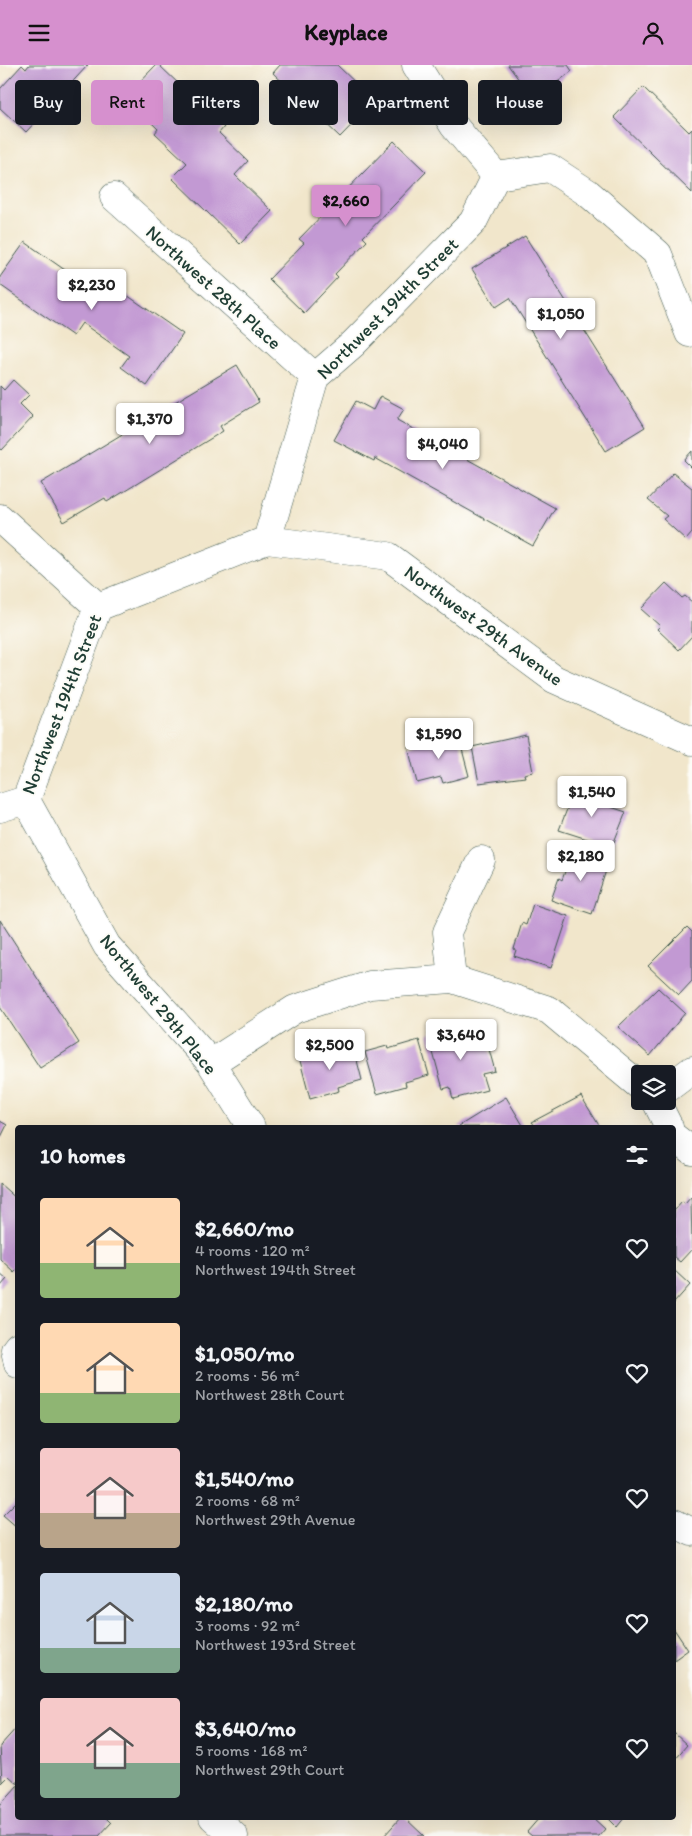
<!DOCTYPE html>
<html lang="en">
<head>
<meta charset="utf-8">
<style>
  :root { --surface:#171b24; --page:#242831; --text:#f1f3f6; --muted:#9ea1a6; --accent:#d690ce }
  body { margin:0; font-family:Itim,sans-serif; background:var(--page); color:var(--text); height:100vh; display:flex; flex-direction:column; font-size:19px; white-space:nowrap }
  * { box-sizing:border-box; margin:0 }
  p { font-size:16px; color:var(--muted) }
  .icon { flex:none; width:28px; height:28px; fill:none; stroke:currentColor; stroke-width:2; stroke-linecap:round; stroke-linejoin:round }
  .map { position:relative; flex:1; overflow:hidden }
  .drawer { position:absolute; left:15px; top:1060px; width:661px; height:695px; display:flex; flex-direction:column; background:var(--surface); border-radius:5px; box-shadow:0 5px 20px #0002 }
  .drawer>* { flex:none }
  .top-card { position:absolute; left:15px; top:15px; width:662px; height:45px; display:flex; gap:10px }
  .controls { position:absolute; left:631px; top:1000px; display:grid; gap:10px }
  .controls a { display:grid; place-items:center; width:45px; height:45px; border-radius:5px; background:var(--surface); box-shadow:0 5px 20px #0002; font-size:25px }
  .price { position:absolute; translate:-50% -42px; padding:0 11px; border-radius:5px; background:#fff; color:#222; font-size:16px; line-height:32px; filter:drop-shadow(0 1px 2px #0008) }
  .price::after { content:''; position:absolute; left:50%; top:30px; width:15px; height:11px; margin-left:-8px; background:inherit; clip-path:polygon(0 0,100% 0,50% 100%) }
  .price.selected { background:var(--accent); color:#111 }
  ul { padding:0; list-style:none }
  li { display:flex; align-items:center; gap:15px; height:125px; padding:0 25px }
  li span { display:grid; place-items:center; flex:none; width:140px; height:100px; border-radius:5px; color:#555 }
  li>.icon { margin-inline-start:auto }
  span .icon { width:60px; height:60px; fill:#fffc; stroke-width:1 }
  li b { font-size:21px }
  h2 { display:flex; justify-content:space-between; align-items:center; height:60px; padding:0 25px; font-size:21px }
  .chip { padding:0 18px; border-radius:5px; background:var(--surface); box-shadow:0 5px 20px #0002; font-size:18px; line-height:45px }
  .chip.selected { background:var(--accent); color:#111 }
  header { display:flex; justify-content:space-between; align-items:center; height:65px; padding:0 25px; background:var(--accent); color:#111; font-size:22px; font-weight:800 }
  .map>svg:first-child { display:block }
</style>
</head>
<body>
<header><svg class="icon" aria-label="menu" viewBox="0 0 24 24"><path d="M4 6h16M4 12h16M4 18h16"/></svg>Keyplace<svg class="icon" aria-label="person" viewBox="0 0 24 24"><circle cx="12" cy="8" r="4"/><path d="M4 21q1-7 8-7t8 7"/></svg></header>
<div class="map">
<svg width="692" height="1771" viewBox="0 0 692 1771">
  <rect width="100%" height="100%" fill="#fdfcf7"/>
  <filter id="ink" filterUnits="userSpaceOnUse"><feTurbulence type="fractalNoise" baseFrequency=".02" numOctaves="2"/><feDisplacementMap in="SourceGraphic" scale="10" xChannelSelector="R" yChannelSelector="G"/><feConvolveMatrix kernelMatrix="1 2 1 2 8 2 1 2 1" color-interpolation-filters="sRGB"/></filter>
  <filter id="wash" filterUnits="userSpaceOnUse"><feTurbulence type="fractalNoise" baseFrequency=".0096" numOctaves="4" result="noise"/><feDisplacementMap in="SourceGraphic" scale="20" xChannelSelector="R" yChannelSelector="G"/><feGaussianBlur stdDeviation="1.12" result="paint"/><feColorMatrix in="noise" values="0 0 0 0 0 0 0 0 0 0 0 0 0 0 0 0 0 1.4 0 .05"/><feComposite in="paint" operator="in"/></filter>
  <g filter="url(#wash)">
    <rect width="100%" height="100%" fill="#f1e6cb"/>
    <g id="blocks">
      <g fill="#c299d3">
        <polygon points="22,0 26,4 29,0 88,0 26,67 0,43 0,24"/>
        <polygon points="156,0 159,0 224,62 219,68 248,96 235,110 272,146 240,179 172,113 187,98 155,68 158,64 125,32"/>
        <polygon points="280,0 337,0 363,25 359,28 371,40 340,72 273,8"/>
        <polygon points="508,0 568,0 572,6 534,35"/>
        <polygon points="643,22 689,67 692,64 692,128 614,52"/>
        <polygon points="394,76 426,107 363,172 367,176 335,209 338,212 304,248 269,214 304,178 299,174"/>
        <polygon points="525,171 645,362 606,386 510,233 496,242 472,204"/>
        <polygon points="25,177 99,229 108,217 183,269 147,321 121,302 129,291 82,258 73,271 0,220 0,212"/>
        <polygon points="237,300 259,337 220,361 223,366 107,437 105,433 64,457 41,418 144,356 138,347 150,340 155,349"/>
        <polygon points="13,315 29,330 20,339 33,352 2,385 0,383 0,321 4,325"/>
        <polygon points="380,331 404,344 397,355 555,443 533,481 375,393 374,396 334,375 356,336 373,345"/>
        <polygon points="692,386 692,403 684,395"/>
        <polygon points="673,408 692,423 692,468 686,475 663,454 667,451 648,435"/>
        <polygon points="666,518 682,533 685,531 692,537 692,571 679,585 657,564 660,561 641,544"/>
        <polygon points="458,669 469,711 443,718 441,712 417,718 408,682"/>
        <polygon points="526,670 533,707 524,709 525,712 479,718 472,682"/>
        <polygon points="576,721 605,732 602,739 626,747 612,782 559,765"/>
        <polygon points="573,784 609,796 592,849 551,835 559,813 562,815"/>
        <polygon points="533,839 568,851 551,903 514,891 516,885 514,884 522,858 526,860"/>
        <polygon points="0,855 79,978 40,1003 0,942"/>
        <polygon points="687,862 692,867 692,916 679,930 648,901"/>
        <polygon points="658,923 685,948 650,991 618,962"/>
        <polygon points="462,960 467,976 485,970 495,1006 482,1009 487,1025 453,1034 450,1022 443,1024 428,969"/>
        <polygon points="419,975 429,1010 405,1017 406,1021 377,1029 365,987 387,981 388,984"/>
        <polygon points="353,980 362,1015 338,1022 339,1026 310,1034 299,992 329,984 330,986"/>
        <polygon points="581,1031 600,1062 536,1062 532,1057"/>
        <polygon points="506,1032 524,1062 460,1062 459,1061"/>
        <polygon points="0,1056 7,1060 0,1074"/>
        <polygon points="0,1119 18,1135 18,1203 14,1207 0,1194"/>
        <polygon points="691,1132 692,1184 680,1197 674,1192 674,1146 682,1137 685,1139"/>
        <polygon points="674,1205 690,1220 674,1238"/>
        <polygon points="0,1208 7,1214 0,1222"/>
        <polygon points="18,1435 18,1463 3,1450"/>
        <polygon points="674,1564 688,1585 674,1595"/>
        <polygon points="18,1661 18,1719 9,1711 2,1718 0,1681"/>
        <polygon points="674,1668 687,1680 674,1695"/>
        <polygon points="18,1720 18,1752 105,1752 111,1758 99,1771 0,1771 0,1740"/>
        <polygon points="401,1752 404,1752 424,1771 384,1771"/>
        <polygon points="540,1752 592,1752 605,1764 599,1771 532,1771 527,1767"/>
        <polygon points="607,1752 625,1752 617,1762"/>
      </g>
    </g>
  </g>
  <g filter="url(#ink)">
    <use href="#blocks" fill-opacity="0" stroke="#3e564b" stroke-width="1"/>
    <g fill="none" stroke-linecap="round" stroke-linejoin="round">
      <g stroke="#3e564b" stroke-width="29">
        <g id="minor">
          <polyline points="416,0 454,61 496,111"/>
          <polyline points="496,111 550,103 588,128 658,189 689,268"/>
          <polyline points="114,132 315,312"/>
          <polyline points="0,453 98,542"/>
          <polyline points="267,475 388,491 554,614 692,676"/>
          <polyline points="26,735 107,881 211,998 251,1062"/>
          <polyline points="0,743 26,735 98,542 267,475 315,312 353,279 473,157 496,111"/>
          <polyline points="452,914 447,867 481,795"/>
          <polyline points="211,998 295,944 370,920 452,914 549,945 640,1021"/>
          <polyline points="668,1023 692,1005"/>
          <polyline points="656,1036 669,1062"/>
          <polyline points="674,1072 692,1086"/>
          <polyline points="18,1281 15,1285 18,1299"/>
          <polyline points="674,1458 692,1467"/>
          <polyline points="213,1752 234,1771"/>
        </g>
      </g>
      <use href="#minor" stroke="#fff" stroke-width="28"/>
    </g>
  </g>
  <g text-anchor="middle" stroke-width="4" stroke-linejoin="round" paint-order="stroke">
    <g font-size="19" fill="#1f3d34" stroke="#fdfcf7">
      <text transform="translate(214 222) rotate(42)" y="7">Northwest 28th Place</text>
      <text transform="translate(387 243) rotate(-45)" y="7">Northwest 194th Street</text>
      <text transform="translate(484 560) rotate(36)" y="7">Northwest 29th Avenue</text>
      <text transform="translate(61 639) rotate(-69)" y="7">Northwest 194th Street</text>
      <text transform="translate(159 939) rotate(51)" y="7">Northwest 29th Place</text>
    </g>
  </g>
</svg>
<div class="controls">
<a><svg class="icon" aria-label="layers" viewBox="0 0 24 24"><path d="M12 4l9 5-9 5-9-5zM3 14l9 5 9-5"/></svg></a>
</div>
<b class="price selected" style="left:346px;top:162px">$2,660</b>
<b class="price" style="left:92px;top:246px">$2,230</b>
<b class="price" style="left:561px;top:275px">$1,050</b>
<b class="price" style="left:150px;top:380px">$1,370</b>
<b class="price" style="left:443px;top:405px">$4,040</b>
<b class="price" style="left:439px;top:695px">$1,590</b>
<b class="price" style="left:592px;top:753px">$1,540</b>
<b class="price" style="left:581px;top:817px">$2,180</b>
<b class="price" style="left:461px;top:996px">$3,640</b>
<b class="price" style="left:330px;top:1006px">$2,500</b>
<div class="top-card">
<a class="chip">Buy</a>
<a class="chip selected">Rent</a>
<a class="chip">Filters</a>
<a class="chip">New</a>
<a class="chip">Apartment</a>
<a class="chip">House</a>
</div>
<section class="drawer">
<h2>10 homes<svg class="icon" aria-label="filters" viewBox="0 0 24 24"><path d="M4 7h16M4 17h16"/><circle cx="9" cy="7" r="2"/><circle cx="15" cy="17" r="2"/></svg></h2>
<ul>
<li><span style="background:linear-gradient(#ffd9b3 65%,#8fb573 0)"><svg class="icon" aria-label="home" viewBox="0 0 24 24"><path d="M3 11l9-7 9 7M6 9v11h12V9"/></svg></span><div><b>$2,660/mo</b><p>4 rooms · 120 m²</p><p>Northwest 194th Street</p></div><svg class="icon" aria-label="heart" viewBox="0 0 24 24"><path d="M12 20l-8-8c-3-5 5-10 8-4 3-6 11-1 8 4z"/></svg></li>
<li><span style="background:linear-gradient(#ffd9b3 70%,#8fb573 0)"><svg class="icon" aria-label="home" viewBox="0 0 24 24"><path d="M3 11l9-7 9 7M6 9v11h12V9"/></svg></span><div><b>$1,050/mo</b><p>2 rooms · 56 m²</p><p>Northwest 28th Court</p></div><svg class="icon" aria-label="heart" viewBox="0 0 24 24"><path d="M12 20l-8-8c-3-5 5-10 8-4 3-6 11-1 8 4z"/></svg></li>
<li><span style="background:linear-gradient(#f6c9c9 65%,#b9a48a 0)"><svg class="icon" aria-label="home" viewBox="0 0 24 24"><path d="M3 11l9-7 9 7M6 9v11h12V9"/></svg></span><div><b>$1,540/mo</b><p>2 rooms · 68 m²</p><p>Northwest 29th Avenue</p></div><svg class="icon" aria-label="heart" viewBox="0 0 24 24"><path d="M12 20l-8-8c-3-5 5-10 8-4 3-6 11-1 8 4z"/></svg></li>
<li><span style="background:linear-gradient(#c9d6e8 75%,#7fa58c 0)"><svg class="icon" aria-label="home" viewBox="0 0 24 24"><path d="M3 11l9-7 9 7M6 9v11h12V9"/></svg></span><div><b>$2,180/mo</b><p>3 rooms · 92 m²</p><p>Northwest 193rd Street</p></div><svg class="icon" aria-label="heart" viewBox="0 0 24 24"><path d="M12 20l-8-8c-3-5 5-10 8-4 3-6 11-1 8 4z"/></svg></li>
<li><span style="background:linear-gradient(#f6c9c9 65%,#7fa58c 0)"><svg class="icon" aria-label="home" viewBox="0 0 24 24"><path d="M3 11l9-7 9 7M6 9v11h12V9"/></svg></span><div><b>$3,640/mo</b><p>5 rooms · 168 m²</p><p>Northwest 29th Court</p></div><svg class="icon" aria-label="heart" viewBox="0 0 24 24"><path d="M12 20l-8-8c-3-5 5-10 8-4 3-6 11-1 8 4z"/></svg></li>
</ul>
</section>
</div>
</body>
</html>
